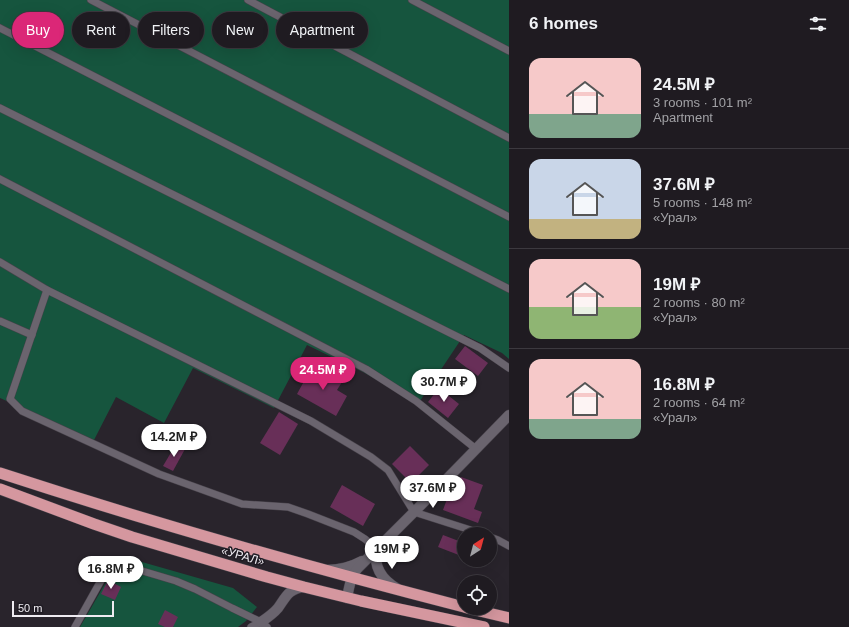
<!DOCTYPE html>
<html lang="en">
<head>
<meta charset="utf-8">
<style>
  :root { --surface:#1f1b21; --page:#2c282e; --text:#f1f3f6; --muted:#a1a1a5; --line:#3c393f; --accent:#db2777 }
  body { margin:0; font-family:Arial,sans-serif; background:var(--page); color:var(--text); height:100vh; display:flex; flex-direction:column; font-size:15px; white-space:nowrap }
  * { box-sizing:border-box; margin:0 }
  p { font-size:13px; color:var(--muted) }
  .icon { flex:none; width:22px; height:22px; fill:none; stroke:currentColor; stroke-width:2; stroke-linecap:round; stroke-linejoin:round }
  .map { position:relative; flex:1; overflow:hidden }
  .panel { display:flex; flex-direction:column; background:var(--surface); width:340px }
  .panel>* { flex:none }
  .guide { position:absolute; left:12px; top:12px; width:380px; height:36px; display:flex; gap:8px }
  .needle { width:26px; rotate:36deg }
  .buttons { position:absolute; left:457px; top:527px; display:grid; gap:8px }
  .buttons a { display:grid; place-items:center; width:40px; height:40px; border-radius:50%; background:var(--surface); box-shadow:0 4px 16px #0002,0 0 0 1px var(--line); font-size:20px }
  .scale { position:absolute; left:12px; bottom:10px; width:102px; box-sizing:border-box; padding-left:4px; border:2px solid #eeebf1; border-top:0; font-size:11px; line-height:14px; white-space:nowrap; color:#eeebf1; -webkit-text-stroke:3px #1f1b23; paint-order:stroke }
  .price { position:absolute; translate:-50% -34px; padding:0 9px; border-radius:14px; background:#fff; color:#222; font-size:13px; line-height:26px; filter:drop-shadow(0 1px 2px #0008) }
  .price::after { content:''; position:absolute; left:50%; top:24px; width:12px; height:9px; margin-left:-6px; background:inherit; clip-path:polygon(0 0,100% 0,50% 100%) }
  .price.selected { background:var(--accent); color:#fff }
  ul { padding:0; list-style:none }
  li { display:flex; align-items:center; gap:12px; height:100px; padding:0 20px }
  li+li { border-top:1px solid var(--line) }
  li span { display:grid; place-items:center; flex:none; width:112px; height:80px; border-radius:12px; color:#555 }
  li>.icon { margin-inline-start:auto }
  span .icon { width:48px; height:48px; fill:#fffc; stroke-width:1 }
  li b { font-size:17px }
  h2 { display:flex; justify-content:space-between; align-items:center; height:48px; padding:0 20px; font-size:17px }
  .chip { padding:0 14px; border-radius:18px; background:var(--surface); box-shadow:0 4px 16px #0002,0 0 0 1px var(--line); font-size:14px; line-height:36px }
  .chip.selected { background:var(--accent); color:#fff }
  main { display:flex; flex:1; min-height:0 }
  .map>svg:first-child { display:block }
</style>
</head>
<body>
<main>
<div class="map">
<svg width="509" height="627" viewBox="0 0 509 627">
  <rect width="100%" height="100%" fill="#29242c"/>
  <g fill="#16553e">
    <polygon points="0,0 509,0 509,359 502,353 464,335 418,404 363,372 307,345 274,408 193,368 164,423 116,397 94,440 0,398"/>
    <polygon points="121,556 233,588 257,607 246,621 238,627 80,627"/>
  </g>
  <g fill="#682f58">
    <polygon points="465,346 488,363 478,376 455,359"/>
    <polygon points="313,365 342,382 337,390 347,396 336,416 297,394"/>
    <polygon points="439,388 459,404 448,418 428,402"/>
    <polygon points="279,412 298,424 280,455 260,443"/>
    <polygon points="176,444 185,449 173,471 163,466"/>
    <polygon points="410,446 429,465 411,483 392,464"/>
    <polygon points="461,477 483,485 474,509 482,512 478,523 443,510 447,499 452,501"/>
    <polygon points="342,485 375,504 363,526 330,507"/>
    <polygon points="443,535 464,543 464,557 438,547"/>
    <polygon points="108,580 121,587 115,600 101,594"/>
    <polygon points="165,610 178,617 173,627 165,627 158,624"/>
  </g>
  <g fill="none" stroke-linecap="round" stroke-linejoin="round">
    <g stroke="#47424a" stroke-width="8">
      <g id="service">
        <polyline points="91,0 509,217"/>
        <polyline points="248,0 509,138"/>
        <polyline points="412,0 509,51"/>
        <polyline points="0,28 509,289"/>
        <polyline points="0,108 480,348 509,368"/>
        <polyline points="0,179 366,369 416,401 476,449"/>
        <polyline points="0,262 47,290 311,421 371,457 388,470 414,512 483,534"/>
        <polyline points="47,290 10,399 22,411 159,474 242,504 288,507 308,514 354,532 365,539 377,549"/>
        <polyline points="0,321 32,335"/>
        <polyline points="490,537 498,540 509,546"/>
        <polyline points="75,627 108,568 112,565 119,564 176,581 195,589 232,608 261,622 267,627"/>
        <polyline points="251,627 261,622"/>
      </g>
    </g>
    <g stroke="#47424a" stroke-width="11">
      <g id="minor">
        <path d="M377,549C373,567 382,580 398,589"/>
        <path d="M327,570C340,570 351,567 362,561"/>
        <path d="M347,598C349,587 351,576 358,568L440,486L509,415"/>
        <path d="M261,622C267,618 273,614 278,608C286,597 288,589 304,587"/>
      </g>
    </g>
    <g stroke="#47424a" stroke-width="12">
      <g id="trunk">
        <path d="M0,473C153,523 308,567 464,607"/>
        <polyline points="0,489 94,524 132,537 267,577 304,587 361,601 484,627"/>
        <polyline points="467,608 509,618"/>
      </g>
    </g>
    <use href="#service" stroke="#6a646e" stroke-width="7"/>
    <use href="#minor" stroke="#6a646e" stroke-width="10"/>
    <use href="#trunk" stroke="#d5979f" stroke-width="11"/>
  </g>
  <g text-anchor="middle" stroke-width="3" stroke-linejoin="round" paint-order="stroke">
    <g font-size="12" fill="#eeebf1" stroke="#1f1b23">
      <text transform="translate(243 556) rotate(16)" y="4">«УРАЛ»</text>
    </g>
  </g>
</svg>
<div class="buttons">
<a><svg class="needle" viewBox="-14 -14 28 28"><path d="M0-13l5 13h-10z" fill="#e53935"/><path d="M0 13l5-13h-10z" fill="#a1a1a5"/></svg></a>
<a><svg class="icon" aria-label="locate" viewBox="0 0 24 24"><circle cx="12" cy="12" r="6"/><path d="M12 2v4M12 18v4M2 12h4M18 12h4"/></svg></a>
</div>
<div class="scale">50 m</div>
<b class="price selected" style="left:323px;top:391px">24.5M ₽</b>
<b class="price" style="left:444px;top:403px">30.7M ₽</b>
<b class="price" style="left:174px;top:458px">14.2M ₽</b>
<b class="price" style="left:433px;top:509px">37.6M ₽</b>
<b class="price" style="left:392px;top:570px">19M ₽</b>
<b class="price" style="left:111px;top:590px">16.8M ₽</b>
<div class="guide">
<a class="chip selected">Buy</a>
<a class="chip">Rent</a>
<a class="chip">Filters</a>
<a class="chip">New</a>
<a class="chip">Apartment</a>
</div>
</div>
<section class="panel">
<h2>6 homes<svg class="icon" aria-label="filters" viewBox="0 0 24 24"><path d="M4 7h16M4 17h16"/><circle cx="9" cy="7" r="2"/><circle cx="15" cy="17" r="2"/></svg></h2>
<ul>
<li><span style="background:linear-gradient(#f6c9c9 70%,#7fa58c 0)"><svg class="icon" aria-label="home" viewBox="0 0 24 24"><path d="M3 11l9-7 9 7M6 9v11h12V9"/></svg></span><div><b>24.5M ₽</b><p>3 rooms · 101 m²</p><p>Apartment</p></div></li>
<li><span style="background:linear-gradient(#c9d6e8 75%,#c2b280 0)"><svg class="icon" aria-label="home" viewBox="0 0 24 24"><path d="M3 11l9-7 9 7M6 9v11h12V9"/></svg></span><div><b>37.6M ₽</b><p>5 rooms · 148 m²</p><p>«Урал»</p></div></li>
<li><span style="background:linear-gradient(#f6c9c9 60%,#8fb573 0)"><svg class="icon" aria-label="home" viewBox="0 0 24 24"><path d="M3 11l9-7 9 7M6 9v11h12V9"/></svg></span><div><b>19M ₽</b><p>2 rooms · 80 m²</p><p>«Урал»</p></div></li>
<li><span style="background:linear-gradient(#f6c9c9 75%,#7fa58c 0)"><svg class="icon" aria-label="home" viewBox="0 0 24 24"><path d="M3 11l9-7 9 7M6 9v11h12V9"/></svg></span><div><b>16.8M ₽</b><p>2 rooms · 64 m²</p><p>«Урал»</p></div></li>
</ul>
</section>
</main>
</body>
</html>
